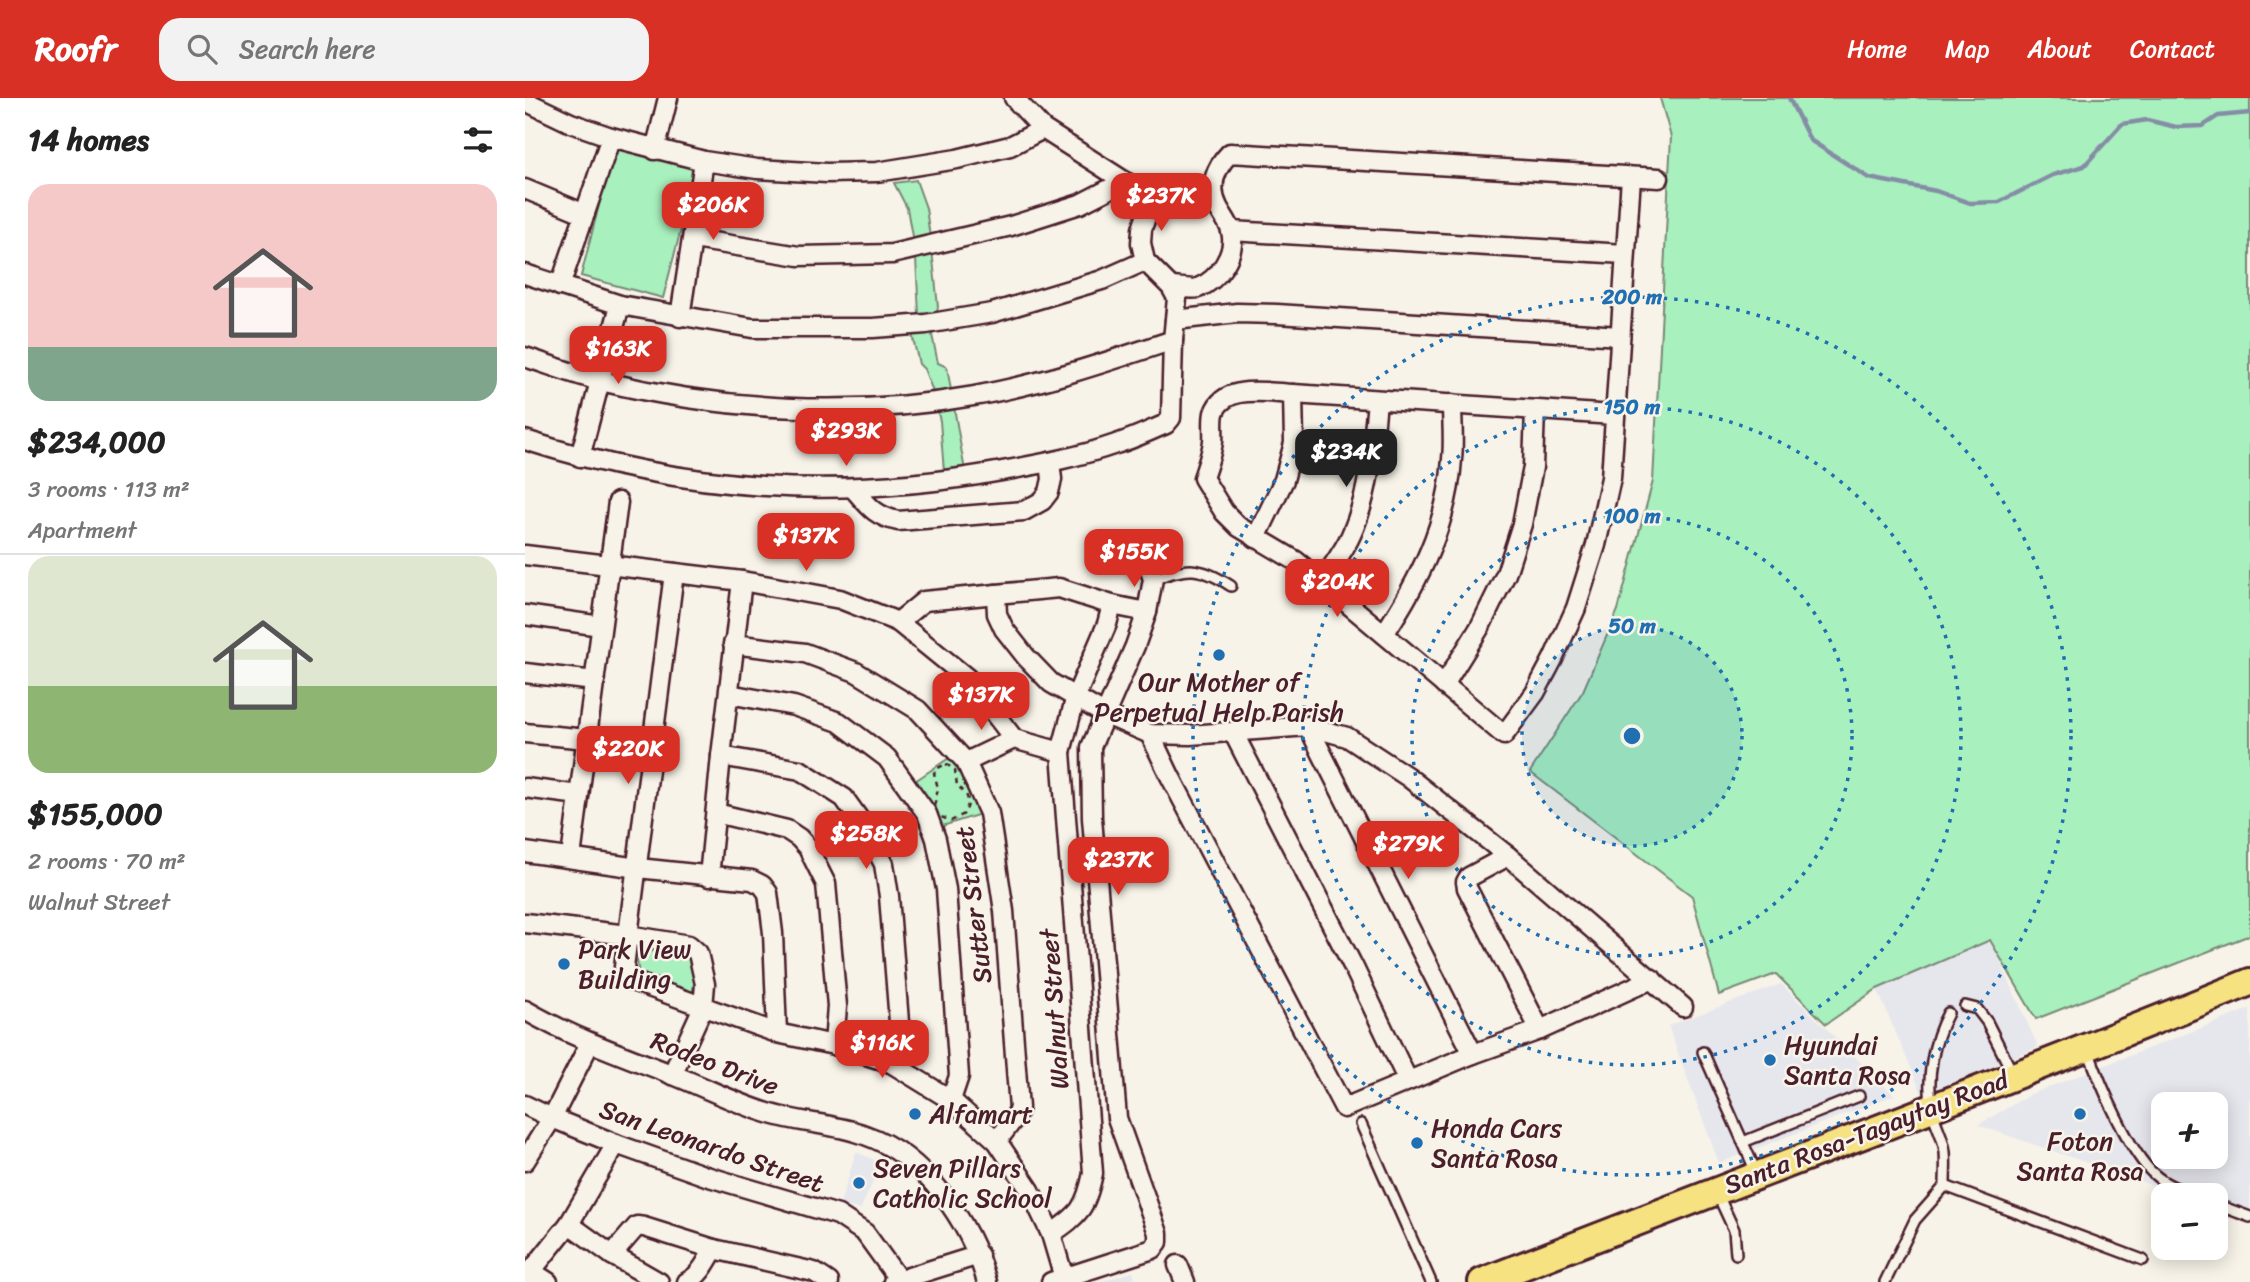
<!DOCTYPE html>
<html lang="en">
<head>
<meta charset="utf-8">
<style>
  :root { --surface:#fff; --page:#f2f2f2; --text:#222; --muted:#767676; --line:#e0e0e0; --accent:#d93025 }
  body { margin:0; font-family:Sriracha,sans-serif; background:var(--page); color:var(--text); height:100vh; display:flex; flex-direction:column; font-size:26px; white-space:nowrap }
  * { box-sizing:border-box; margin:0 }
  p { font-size:23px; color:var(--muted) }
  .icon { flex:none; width:38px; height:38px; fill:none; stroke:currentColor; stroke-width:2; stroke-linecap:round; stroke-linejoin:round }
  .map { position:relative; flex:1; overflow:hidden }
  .sheet { display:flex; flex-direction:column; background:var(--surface); width:525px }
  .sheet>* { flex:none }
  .fabs { position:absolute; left:1626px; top:994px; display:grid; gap:14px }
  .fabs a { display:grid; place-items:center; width:77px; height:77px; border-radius:14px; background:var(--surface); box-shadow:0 4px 18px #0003; font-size:35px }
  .price { position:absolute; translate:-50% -60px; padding:0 16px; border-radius:14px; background:var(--accent); color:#fff; font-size:23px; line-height:46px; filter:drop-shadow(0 2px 4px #0008) }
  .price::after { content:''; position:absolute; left:50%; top:42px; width:21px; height:16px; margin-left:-10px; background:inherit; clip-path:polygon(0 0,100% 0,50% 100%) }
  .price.selected { background:#222; color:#fff }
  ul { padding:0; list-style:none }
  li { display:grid; align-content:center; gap:14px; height:371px; padding:0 28px }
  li+li { border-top:2px solid var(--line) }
  li span { display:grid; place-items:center; height:217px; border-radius:21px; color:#555 }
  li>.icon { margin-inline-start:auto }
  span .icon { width:126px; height:126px; fill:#fffc; stroke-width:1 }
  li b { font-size:30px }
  h2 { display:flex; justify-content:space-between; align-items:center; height:84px; padding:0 28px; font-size:30px }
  header { display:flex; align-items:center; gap:42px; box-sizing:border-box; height:98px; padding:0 35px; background:var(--accent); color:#fff }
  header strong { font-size:33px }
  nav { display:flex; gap:38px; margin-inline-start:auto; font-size:24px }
  .search { width:490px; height:63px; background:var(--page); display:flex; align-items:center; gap:18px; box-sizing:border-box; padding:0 24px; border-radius:21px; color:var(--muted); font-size:26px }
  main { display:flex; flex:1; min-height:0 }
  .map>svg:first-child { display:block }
</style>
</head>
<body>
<header>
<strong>Roofr</strong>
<div class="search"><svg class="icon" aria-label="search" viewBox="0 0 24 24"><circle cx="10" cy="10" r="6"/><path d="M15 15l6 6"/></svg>Search here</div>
<nav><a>Home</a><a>Map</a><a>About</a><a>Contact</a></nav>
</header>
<main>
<section class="sheet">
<h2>14 homes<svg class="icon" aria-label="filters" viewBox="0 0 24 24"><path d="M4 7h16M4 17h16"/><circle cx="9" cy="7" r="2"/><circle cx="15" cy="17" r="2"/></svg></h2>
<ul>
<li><span style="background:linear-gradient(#f6c9c9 75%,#7fa58c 0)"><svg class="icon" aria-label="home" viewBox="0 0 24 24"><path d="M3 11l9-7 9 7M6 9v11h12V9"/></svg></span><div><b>$234,000</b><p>3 rooms · 113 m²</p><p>Apartment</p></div></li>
<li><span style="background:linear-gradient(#dfe7d0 60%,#8fb573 0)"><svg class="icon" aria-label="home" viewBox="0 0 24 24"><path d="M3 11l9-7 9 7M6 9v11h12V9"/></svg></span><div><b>$155,000</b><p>2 rooms · 70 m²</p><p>Walnut Street</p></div></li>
</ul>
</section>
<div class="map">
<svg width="1725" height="1184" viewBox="0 0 1725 1184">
  <rect width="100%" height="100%" fill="#f7f3e8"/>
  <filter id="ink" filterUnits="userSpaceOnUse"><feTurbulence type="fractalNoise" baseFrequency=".0143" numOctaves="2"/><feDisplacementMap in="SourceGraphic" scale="14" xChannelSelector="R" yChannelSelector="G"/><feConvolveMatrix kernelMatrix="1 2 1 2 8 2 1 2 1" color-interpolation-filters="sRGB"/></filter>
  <g filter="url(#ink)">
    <g fill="#e6e6ed" fill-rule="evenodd">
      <polygon points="1466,842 1513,949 1398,998 1352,891"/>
      <polygon points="1256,886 1369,997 1194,1065 1143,928"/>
      <path d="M1725,911V1122L1691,1110L1690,1097H1655L1453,1027L1506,996ZM1638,1006H1690V1059H1638Z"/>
      <polygon points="331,1054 357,1065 335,1112 315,1106"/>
      <polygon points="608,1174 611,1184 574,1184"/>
    </g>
    <g fill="#a8f0be" stroke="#798874" stroke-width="2">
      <polygon points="1135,0 1725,0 1725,837 1511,921 1465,842 1352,891 1301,926 1251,876 1194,897 1167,798 1005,674 1058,593 1093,512 1128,383 1146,39"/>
      <polygon points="89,48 172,70 138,200 56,178"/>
      <polygon points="391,82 401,110 408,161 413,209 407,237 413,265 422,269 440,373 419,374 415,323 407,291 399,271 394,266 387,236 394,216 391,161 382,110 369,85"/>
      <polygon points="427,658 456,716 414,729 390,683"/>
      <polygon points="116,852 168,858 171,873 167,898 114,875 112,864"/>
    </g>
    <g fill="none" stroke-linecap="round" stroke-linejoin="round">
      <polyline stroke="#858da5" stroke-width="4.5" points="1264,0 1285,42 1344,80 1411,93 1445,105 1474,104 1528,77 1559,68 1597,26 1622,22 1651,29 1678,28 1693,18 1725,15"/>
      <g stroke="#4a1f2b" stroke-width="14">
        <g id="service">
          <path d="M628,481C663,469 674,467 706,488"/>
          <polyline points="1440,908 1452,911 1462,924 1488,976"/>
          <path d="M1563,952C1575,985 1604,1055 1630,1077C1641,1087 1656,1092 1669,1097"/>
          <polyline points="1178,954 1231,1074"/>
          <polyline points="836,1026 906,1184"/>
          <polyline points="1218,1044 1334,998"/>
          <polyline points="1420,1088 1618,1162"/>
          <polyline points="1192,1095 1209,1132 1211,1156"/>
          <polyline points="1690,1106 1725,1119"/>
          <path d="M1360,1184L1390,1122L1420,1088C1420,1077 1421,1065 1420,1054C1419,1040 1410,1026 1407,1012C1401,980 1408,943 1423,915"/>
        </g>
      </g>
      <g stroke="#4a1f2b" stroke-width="23">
        <g id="minor">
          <polyline points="0,3 46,25 86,39 179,63 232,71 302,75 352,74 432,61 485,48 518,31"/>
          <polyline points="130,52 143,0"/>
          <polyline points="0,91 60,116"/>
          <polyline points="706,133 1100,156"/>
          <polyline points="169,141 274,158 367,156 486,128 555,106 598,84"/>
          <polyline points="0,176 95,207 227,230 348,230 401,226 467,215 577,182 620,163"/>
          <polyline points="35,188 86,39"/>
          <path d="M646,189C654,189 666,192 673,190C693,182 712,156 706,133C704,125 697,117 693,109C683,89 690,70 705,55L1134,80"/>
          <polyline points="155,219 179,63"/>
          <polyline points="650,222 712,215 752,216 1095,238"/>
          <path d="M0,259C25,267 50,277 76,283C196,312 326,320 449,298C517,286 582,264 648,242"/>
          <path d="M1089,317L768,296C743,295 699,285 689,315C687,324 689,334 688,343C687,355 682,368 678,380L699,414L714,429L771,463L797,484L979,637L1010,595L1028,561L1051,510L1071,447L1086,380L1106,79"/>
          <path d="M0,342C158,393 314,403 477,373C516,366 554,359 591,346C608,341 624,333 641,326L646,320L648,242L652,200L646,189L620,163L616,145L617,131L625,107L618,95L518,31L489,0"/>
          <polyline points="55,359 95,207"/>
          <path d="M328,390C343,407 349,418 373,423L499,413L517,403L524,394L527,381L525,364"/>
          <polyline points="731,440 759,382 769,345 768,296"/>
          <polyline points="0,457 217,483 315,501 373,524 442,580 489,641"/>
          <polyline points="149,475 99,869 102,879 107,883 252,935 309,947 366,965 426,1002 472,1043 505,1092 526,1136 539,1180"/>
          <path d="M797,484C807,468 819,453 826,437C845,395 848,346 852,302"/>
          <polyline points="471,496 472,516 479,531 501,559 526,585 579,616 625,636 665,637 783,628 822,639 883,679 983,758 1158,909"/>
          <polyline points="0,517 76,528"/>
          <polyline points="373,524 399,503 534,490 587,507 622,514"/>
          <path d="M859,536C894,483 923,426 927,361C929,343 927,324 927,306"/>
          <polyline points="208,546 280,555 331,574 393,612 441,664 464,715 479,813 494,1010 491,1018 472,1043"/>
          <polyline points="0,575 70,583"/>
          <polyline points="919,587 955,529 981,476 997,426 1008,369 1010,312"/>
          <polyline points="204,596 269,608 314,624 362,660 402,716 411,741 421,791 434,978 426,1002"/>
          <polyline points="783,628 948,956"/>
          <polyline points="708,634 828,868 883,983"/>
          <polyline points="0,635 62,641"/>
          <polyline points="625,636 645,678 819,1010 948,956 1015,932 1127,881"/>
          <polyline points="196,658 275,672 319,700 339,728 359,766 364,798 374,924 366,965"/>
          <polyline points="441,664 489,641 536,654"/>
          <polyline points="0,690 54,697"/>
          <polyline points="191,715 262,732 274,740 283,750 301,786 312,908 309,947"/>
          <polyline points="0,754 113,770 227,782 237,787 243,795 248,835 252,935"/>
          <polyline points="983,758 944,779 941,784 942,790 1015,932"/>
          <polyline points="46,759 93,404"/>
          <polyline points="184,779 196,658 217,483"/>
          <polyline points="0,825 103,837 164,847 173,855 180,886 178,909 147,977"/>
          <path d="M0,912C46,939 97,957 146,976C179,989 212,1006 246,1016C276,1025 310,1026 340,1037C401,1058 445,1125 462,1184"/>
          <polyline points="0,1007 27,1020 91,1046 181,1078 313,1117 340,1135 374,1182"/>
          <polyline points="0,1063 27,1020 65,945"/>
          <polyline points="44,1126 87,1157 134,1184"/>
          <path d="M526,1136C555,1116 561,1110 568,1075L536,654L551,598L582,526L587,507"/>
          <polyline points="87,1157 112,1128 119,1129 189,1151 289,1174 304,1184"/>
          <polyline points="653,1167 660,1184"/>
          <polyline points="6,1173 23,1184"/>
          <polyline points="0,1181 44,1126 91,1046"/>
          <path d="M162,1184C175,1178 182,1163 189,1151"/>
          <polyline points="368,1184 454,1157"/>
          <polyline points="526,1184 628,1151 633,1144 633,1135 592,1020 567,720 566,649 610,548 622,514 628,481 616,447"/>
        </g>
      </g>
      <g stroke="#4a1f2b" stroke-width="32">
        <path id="primary" d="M957,1184C1213,1084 1470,988 1725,884"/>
      </g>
      <path stroke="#4a1f2b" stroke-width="2.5" stroke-dasharray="5 5" stroke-linecap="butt" d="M421,666L430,672L432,688C444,696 446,704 439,716L426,723L414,718L409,709L413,690L409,675L411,671Z"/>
      <use href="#service" stroke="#f7f3e8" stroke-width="9"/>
      <use href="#minor" stroke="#f7f3e8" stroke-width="18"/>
      <use href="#primary" stroke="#f6e281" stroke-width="26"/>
    </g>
  </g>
  <circle cx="1107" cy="638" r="110" fill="#1f6fb2" fill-opacity=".12"/>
  <g fill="none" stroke="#1f6fb2" stroke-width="3.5" stroke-dasharray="3.5 7">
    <circle cx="1107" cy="638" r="110"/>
    <circle cx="1107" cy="638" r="220"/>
    <circle cx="1107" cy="638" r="329"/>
    <circle cx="1107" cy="638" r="439"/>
  </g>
  <g fill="#1f6fb2" stroke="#f7f3e8" stroke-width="2.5">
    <circle cx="694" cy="557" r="7"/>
    <circle cx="39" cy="866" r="7"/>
    <circle cx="1245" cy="962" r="7"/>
    <circle cx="390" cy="1016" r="7"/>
    <circle cx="1555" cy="1016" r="7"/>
    <circle cx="892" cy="1045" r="7"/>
    <circle cx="334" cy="1085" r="7"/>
  </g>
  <g text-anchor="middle" stroke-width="5" stroke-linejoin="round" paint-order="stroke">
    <g font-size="26" fill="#4a1f2b" stroke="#f7f3e8" text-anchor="start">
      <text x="694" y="593" text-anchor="middle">Our Mother of<tspan x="694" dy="30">Perpetual Help Parish</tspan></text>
      <text x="53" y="860">Park View<tspan x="53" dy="30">Building</tspan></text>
      <text x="1259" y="956">Hyundai<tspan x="1259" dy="30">Santa Rosa</tspan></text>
      <text x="404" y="1025">Alfamart</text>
      <text x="906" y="1039">Honda Cars<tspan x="906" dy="30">Santa Rosa</tspan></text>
      <text x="1555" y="1052" text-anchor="middle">Foton<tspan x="1555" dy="30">Santa Rosa</tspan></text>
      <text x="348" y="1079">Seven Pillars<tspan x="348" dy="30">Catholic School</tspan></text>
    </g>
    <g font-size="26" fill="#4a1f2b" stroke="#f7f3e8">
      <text transform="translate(448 807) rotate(-97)" y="9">Sutter Street</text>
      <text transform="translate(529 911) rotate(-94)" y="9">Walnut Street</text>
      <text transform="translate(190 965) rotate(21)" y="9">Rodeo Drive</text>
      <text transform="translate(1341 1034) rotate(-21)" y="9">Santa Rosa-Tagaytay Road</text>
      <text transform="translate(187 1048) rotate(19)" y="9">San Leonardo Street</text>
    </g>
  </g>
  <circle cx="1107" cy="638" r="10" fill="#1f6fb2" stroke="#f7f3e8" stroke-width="3.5"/>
  <g font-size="21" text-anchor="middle" font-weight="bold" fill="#1f6fb2" stroke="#f7f3e8" stroke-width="5" stroke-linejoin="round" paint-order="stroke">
    <text x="1107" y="206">200 m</text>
    <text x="1107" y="316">150 m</text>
    <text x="1107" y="425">100 m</text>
    <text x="1107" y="535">50 m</text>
  </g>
</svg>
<div class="fabs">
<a>+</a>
<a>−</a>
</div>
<b class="price" style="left:636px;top:135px">$237K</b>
<b class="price" style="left:188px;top:144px">$206K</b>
<b class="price" style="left:93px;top:288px">$163K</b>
<b class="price" style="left:321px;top:370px">$293K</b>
<b class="price selected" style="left:821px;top:391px">$234K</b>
<b class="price" style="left:281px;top:475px">$137K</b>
<b class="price" style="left:609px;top:491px">$155K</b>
<b class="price" style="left:812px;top:521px">$204K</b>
<b class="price" style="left:456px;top:634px">$137K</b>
<b class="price" style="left:103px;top:688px">$220K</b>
<b class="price" style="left:341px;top:773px">$258K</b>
<b class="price" style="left:883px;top:783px">$279K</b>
<b class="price" style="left:593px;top:799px">$237K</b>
<b class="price" style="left:357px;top:982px">$116K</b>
</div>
</main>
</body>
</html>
